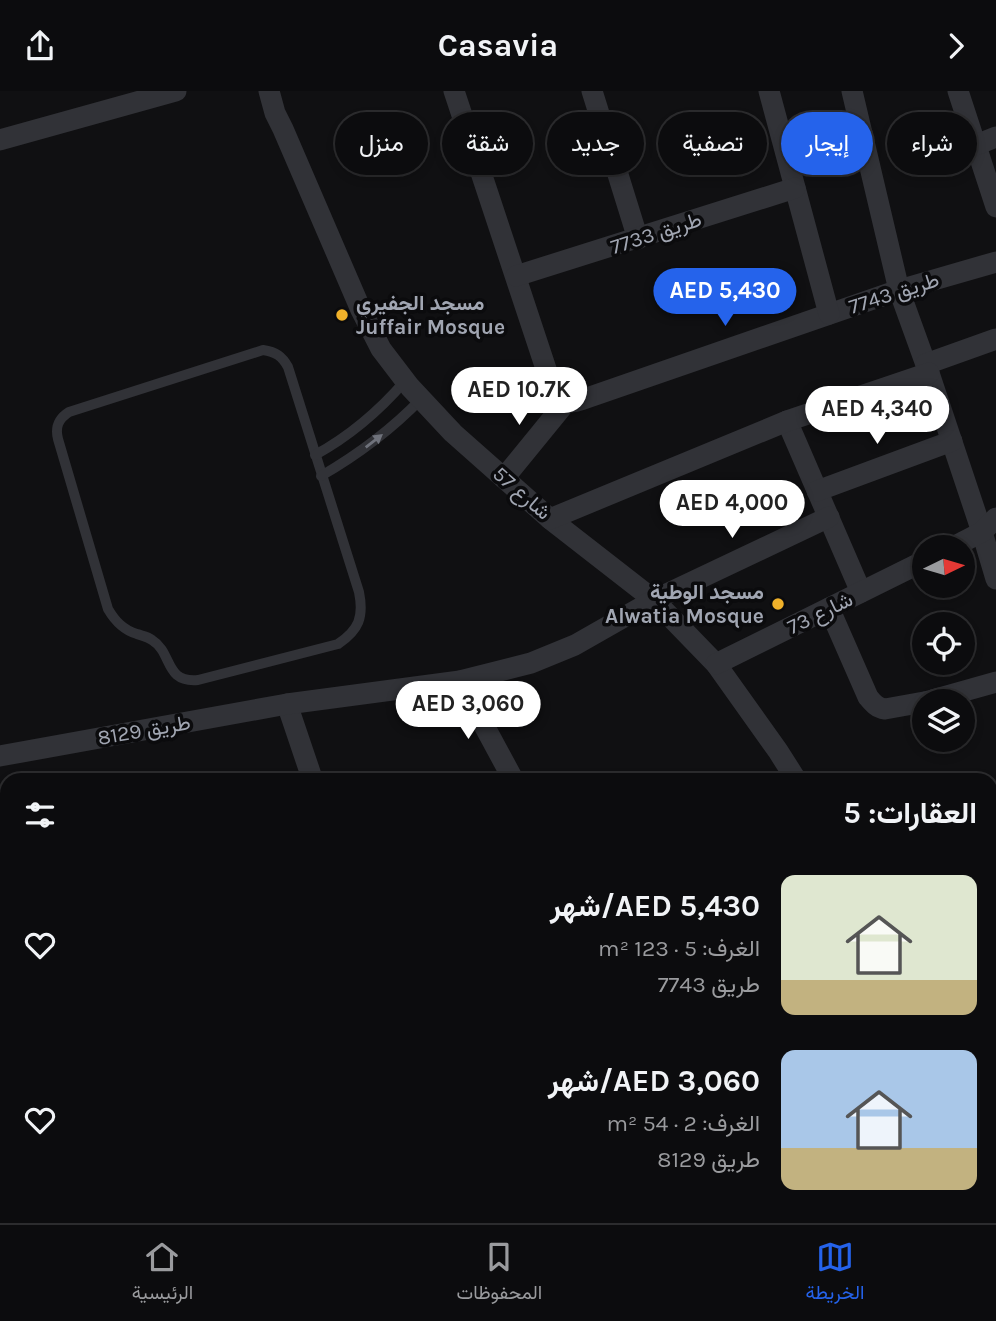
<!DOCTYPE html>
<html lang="ar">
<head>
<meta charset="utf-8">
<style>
  :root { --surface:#0c0c0e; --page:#151517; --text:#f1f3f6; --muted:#9a9b9e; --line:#2c2c2e; --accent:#2563eb }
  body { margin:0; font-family:Karla,Vazirmatn,sans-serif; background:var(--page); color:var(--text); direction:rtl; height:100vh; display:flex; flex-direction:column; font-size:26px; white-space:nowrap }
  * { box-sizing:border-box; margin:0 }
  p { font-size:23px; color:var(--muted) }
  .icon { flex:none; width:38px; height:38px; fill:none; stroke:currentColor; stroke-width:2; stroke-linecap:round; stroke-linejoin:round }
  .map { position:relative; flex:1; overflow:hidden; direction:ltr }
  .drawer { position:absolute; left:0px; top:682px; width:998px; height:450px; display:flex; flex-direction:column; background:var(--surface); border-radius:21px 21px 0 0; box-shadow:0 4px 10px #0003,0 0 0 2px var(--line); direction:rtl }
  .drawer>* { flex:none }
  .top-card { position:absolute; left:21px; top:21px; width:956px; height:63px; direction:rtl; display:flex; gap:14px }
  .needle { width:46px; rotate:85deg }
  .buttons { position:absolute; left:912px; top:444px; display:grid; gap:14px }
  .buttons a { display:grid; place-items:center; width:63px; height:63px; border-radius:50%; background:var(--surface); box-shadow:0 4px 10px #0003,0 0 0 2px var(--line); font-size:35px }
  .price { position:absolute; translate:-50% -60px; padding:0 16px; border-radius:24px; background:#fff; color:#222; font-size:23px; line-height:46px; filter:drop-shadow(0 2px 4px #0008) }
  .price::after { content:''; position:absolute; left:50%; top:42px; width:21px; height:16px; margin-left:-10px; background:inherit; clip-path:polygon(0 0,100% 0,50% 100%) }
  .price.on { background:var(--accent); color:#fff }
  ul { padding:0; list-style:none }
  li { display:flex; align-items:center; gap:21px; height:175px; padding:0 21px }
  li span { display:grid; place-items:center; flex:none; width:196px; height:140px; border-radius:14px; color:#555 }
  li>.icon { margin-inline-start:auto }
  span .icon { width:84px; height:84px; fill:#fffc; stroke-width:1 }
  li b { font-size:30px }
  h2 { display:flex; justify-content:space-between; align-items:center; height:84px; padding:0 21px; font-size:30px }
  .pill { padding:0 24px; border-radius:32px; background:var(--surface); box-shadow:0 4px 10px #0003,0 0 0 2px var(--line); font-size:24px; line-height:63px }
  .pill.on { background:var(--accent); color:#fff }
  header { display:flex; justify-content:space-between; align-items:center; height:91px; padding:0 21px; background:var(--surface); font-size:32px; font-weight:700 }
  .dock { display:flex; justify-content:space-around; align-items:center; height:98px; border-top:2px solid var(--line); background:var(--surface); font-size:19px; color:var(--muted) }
  .dock a { display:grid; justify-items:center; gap:4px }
  .dock .on { color:var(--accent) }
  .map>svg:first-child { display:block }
</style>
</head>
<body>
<header><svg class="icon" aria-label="forward" viewBox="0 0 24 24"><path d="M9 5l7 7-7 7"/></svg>Casavia<svg class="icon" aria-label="share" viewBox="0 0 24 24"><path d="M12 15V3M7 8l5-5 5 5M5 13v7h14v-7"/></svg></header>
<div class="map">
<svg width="996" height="1132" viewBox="0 0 996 1132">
  <rect width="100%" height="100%" fill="#101012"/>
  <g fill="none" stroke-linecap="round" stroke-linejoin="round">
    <g stroke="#313237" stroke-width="10">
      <path d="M263,259C276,261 282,265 288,276L359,501C364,526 359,539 338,553L198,589C164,592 173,562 152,549C147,545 142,545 137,543C123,539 115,530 108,518L58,348C55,336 58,328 69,321Z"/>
      <path d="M315,364C350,345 379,320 405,290"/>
      <path d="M321,385C359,363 391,339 421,308"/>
    </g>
    <g stroke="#313237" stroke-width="21">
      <polyline points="269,0 275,22 283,38 361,219 381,258 410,296 453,342 550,428 654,509 716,573 778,660 797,690"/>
      <path d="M454,0L554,302C562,311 570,313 581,309L899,199L996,171"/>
      <polyline points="592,0 638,148"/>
      <polyline points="769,0 829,223"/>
      <polyline points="852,0 899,199 929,282 982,441 996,488"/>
      <polyline points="958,0 996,116"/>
      <polyline points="0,49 176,0"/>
      <polyline points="976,54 996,46"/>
      <polyline points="516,185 795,97"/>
      <polyline points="926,273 996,248"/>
      <polyline points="787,330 861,501"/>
      <polyline points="504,387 566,311"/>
      <polyline points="817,400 952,350"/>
      <polyline points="550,428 787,330 929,282"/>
      <polyline points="951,457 982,441 996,427"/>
      <path d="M829,517L868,606C873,612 877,617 885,618L924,611"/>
      <polyline points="716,573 924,470"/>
      <polyline points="460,590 514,690"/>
      <polyline points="925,611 996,591"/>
      <polyline points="287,613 313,690"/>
      <polyline points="0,665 287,613 460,590 531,572 575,554 654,509 829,426"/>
      <polyline points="990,706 996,705"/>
      <polyline points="0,878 7,876"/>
      <polyline points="990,902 996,900"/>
      <polyline points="0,966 7,980"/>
      <polyline points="990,1013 996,1023"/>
      <polyline points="82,1125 85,1132"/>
      <polyline points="420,1125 423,1132"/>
      <polyline points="273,1132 287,1125"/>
    </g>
  </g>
  <defs><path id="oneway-solid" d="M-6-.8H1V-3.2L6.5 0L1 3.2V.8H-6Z" transform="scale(1.75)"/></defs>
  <use fill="#6f727b" href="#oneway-solid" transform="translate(374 350) rotate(-38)"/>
  <g fill="#f0b12a" stroke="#0b0b0d" stroke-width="2.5">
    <circle cx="342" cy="224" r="7"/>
    <circle cx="778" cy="513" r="7"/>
  </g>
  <g text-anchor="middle" stroke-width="7" stroke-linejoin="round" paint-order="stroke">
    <g font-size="21" fill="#a1a6b2" stroke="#0b0b0d">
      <text transform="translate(656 142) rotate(-18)" y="7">طريق 7733</text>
      <text transform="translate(894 202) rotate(-18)" y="7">طريق 7743</text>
      <text transform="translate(522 402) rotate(41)" y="7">شارع 57</text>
      <text transform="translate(820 522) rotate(-26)" y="7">شارع 73</text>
      <text transform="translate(144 639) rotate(-10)" y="7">طريق 8129</text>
    </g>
    <g font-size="21" font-weight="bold" fill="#a1a6b2" stroke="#0b0b0d" text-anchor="start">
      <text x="356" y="219">مسجد الجفيري<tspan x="356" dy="24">Juffair Mosque</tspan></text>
      <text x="764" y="508" text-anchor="end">مسجد الوطية<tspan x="764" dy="24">Alwatia Mosque</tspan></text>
    </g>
  </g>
</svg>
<div class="buttons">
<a><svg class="needle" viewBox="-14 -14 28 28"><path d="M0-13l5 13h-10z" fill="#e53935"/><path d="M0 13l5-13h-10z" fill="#9a9b9e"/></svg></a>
<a><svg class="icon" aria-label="locate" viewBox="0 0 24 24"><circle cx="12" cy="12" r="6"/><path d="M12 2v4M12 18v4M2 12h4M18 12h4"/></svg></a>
<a><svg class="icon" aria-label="layers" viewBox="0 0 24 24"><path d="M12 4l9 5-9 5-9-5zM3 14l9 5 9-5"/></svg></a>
</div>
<b class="price on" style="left:725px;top:237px">AED 5,430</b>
<b class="price" style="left:519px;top:336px">AED 10.7K</b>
<b class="price" style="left:877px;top:355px">AED 4,340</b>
<b class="price" style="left:732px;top:449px">AED 4,000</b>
<b class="price" style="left:468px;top:650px">AED 3,060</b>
<div class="top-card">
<a class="pill">شراء</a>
<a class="pill on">إيجار</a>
<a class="pill">تصفية</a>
<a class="pill">جديد</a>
<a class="pill">شقة</a>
<a class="pill">منزل</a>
</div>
<section class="drawer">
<h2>العقارات: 5<svg class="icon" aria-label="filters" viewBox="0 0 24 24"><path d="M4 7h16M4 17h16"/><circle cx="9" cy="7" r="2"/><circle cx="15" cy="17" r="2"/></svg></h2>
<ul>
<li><span style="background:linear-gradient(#dfe7d0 75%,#c2b280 0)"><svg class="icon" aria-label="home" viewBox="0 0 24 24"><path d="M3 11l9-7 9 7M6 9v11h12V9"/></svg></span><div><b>AED 5,430/شهر</b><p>الغرف: 5 · 123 m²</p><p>طريق 7743</p></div><svg class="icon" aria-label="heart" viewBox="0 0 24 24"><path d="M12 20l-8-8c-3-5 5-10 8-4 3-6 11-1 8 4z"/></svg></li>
<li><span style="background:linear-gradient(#a9c7e8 70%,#c2b280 0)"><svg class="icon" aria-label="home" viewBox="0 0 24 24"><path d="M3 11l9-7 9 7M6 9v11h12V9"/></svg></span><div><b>AED 3,060/شهر</b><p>الغرف: 2 · 54 m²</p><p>طريق 8129</p></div><svg class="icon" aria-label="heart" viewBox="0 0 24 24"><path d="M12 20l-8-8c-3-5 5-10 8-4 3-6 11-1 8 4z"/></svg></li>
</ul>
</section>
</div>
<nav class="dock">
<a class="on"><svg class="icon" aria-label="map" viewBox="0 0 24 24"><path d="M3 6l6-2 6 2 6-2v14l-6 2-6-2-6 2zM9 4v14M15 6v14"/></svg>الخريطة</a>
<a><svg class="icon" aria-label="saved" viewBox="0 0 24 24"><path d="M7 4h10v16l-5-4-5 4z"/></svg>المحفوظات</a>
<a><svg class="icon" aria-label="home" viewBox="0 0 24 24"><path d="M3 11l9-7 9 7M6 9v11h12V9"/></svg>الرئيسية</a>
</nav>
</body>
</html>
